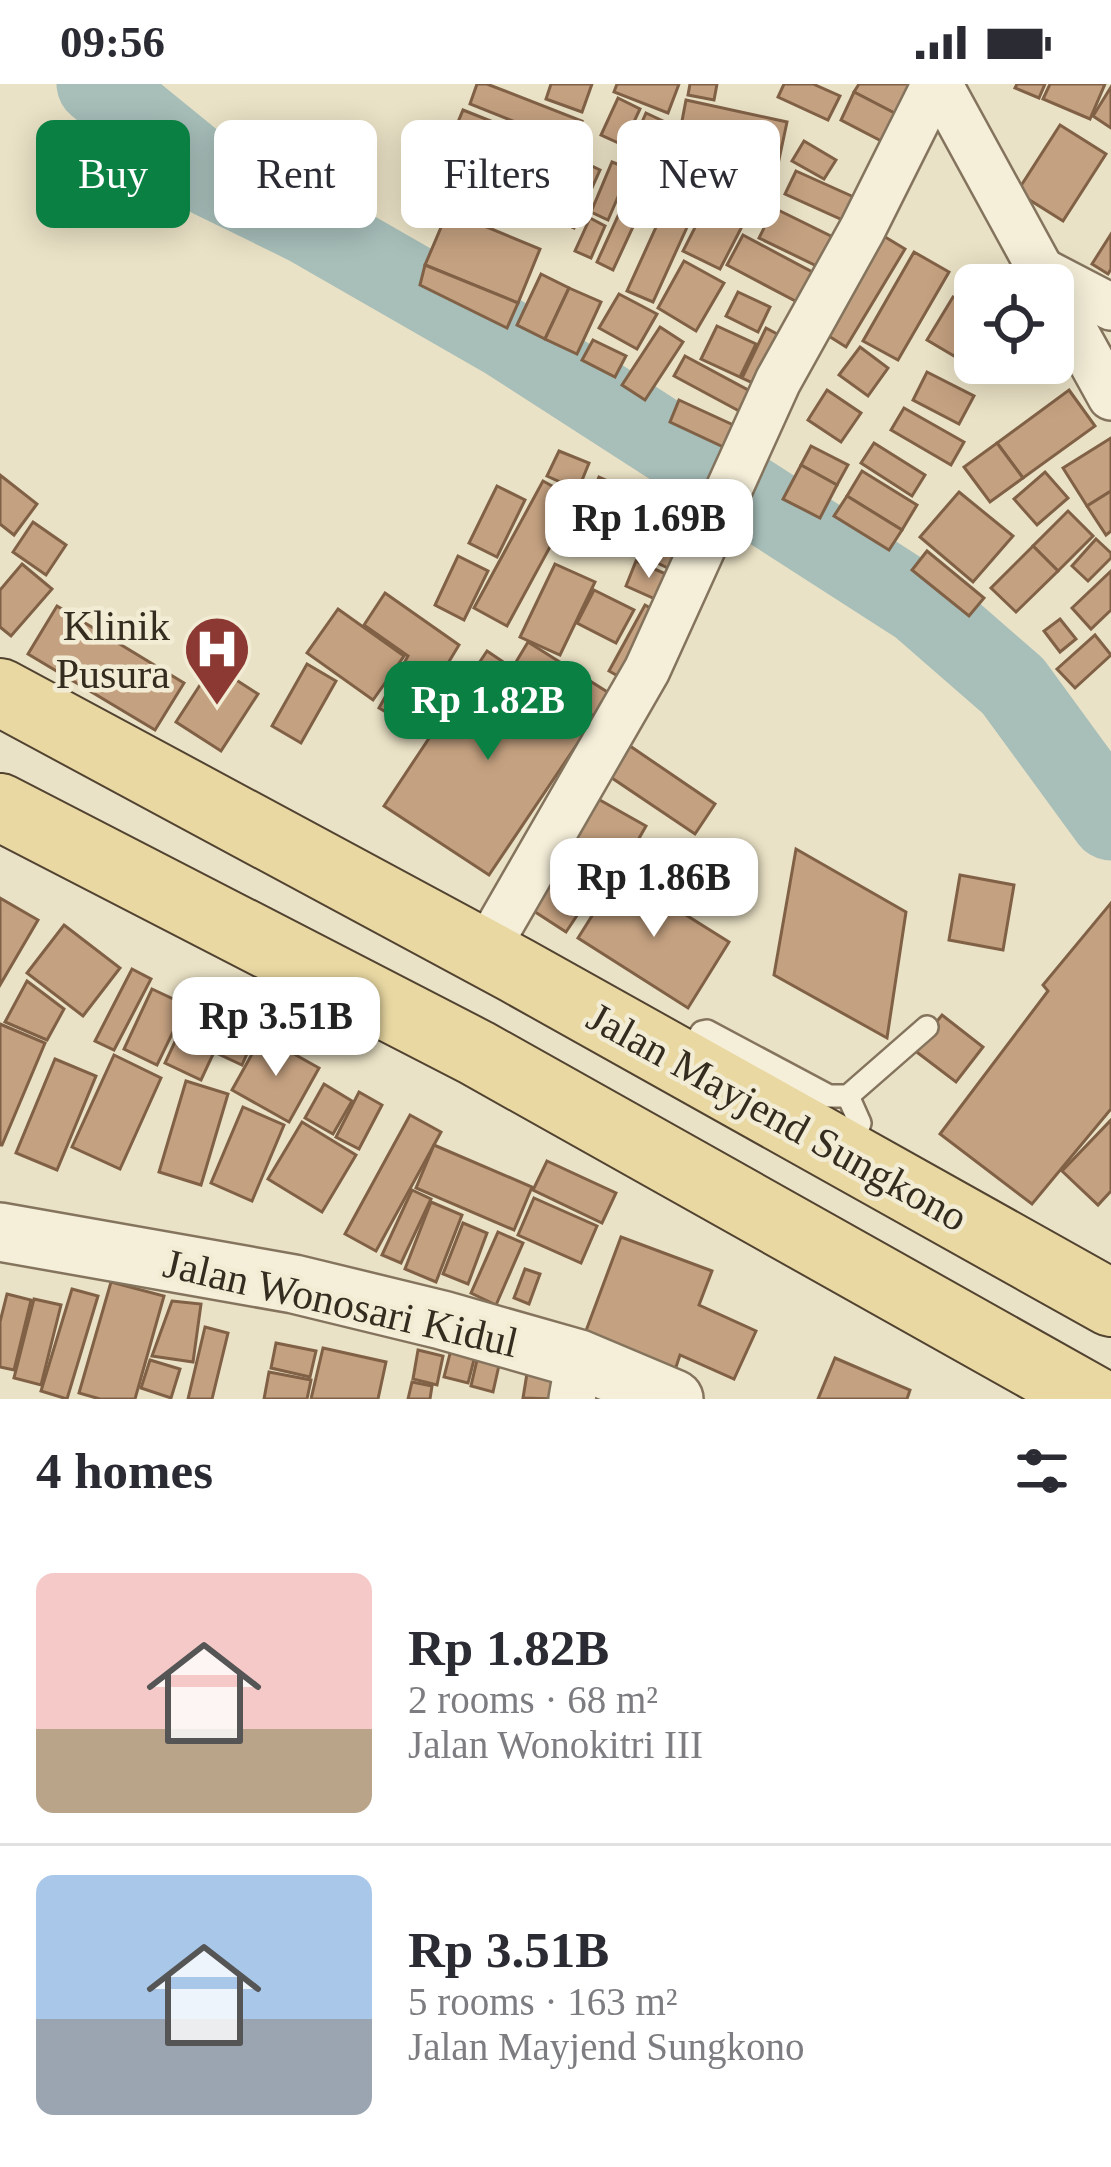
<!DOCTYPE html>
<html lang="en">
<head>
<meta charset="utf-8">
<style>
  :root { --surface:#fff; --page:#f7f7f7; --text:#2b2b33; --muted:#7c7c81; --line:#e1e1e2; --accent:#0b8043 }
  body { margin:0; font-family:Georgia,serif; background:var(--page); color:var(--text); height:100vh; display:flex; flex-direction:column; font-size:45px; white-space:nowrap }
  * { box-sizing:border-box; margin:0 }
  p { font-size:39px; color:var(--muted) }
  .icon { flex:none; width:66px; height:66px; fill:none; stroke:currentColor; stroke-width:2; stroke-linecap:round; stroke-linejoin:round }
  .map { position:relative; height:1315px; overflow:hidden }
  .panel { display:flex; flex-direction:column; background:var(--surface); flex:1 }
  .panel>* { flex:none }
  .top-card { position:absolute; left:36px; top:36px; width:1041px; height:108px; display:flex; gap:24px }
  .controls { position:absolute; left:954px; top:180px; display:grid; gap:24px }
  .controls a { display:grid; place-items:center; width:120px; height:120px; border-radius:18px; background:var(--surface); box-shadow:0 6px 30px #0003; font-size:60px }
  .price { position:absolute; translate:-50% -102px; padding:0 27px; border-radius:24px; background:#fff; color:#222; font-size:39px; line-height:78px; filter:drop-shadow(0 3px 6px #0008) }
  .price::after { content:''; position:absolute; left:50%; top:72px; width:36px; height:27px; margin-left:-18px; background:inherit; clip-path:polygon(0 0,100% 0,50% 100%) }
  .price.selected { background:var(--accent); color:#fff }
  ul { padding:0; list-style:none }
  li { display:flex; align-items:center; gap:36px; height:300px; padding:0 36px }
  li+li { border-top:3px solid var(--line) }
  li span { display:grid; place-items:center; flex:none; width:336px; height:240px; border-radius:18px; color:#555 }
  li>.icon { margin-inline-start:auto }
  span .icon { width:144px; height:144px; fill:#fffc; stroke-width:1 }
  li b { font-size:51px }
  h2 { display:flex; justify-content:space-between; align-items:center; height:144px; padding:0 36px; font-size:51px }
  .pill { padding:0 42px; border-radius:18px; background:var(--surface); box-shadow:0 6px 30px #0003; font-size:42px; line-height:108px }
  .pill.selected { background:var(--accent); color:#fff }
  .status { display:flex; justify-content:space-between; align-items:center; height:84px; padding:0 60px; background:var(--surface); direction:ltr }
  .status svg { height:33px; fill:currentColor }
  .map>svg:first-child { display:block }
</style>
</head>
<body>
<div class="status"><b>09:56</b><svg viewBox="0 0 49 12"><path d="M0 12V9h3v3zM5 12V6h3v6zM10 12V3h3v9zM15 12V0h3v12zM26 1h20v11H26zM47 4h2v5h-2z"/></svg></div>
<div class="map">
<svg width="1111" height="1315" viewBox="0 0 1111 1315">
  <rect width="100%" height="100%" fill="#eae2c6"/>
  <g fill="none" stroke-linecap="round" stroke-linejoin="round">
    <polyline stroke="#a7beb9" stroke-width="81" points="97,0 211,93 305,139 507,255 920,521 1013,602 1111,736"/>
  </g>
  <g fill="#c4a180" stroke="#806146" stroke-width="3">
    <polygon points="477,0 487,0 582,37 573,61 470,20"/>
    <polygon points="551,0 592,0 582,28 546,15"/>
    <polygon points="617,0 679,0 668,29 614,8"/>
    <polygon points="690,0 717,0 714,16 688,11"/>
    <polygon points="784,0 813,0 840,12 828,36 778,13"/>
    <polygon points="859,0 924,0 906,35 854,8"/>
    <polygon points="1017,0 1045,0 1039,14 1015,4"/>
    <polygon points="1050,0 1105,0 1090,35 1043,15"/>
    <polygon points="1111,3 1111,44 1093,32"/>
    <polygon points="854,8 906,35 891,62 841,36"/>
    <polygon points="618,14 640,25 623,61 601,51"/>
    <polygon points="686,16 787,38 777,85 677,63"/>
    <polygon points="463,26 567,67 554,96 451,55"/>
    <polygon points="646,29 665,38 650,71 631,63"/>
    <polygon points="1060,41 1106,70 1063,137 1017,108"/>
    <polygon points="804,57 836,76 824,95 792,77"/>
    <polygon points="469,71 542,103 532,125 459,93"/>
    <polygon points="684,72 703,80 689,108 671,100"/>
    <polygon points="573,73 600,86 574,144 546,131"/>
    <polygon points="612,78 630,85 608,136 591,128"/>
    <polygon points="729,85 771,96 764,122 723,111"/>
    <polygon points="796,87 867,119 856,142 785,110"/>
    <polygon points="633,99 650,106 613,186 597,178"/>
    <polygon points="713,108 750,127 720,185 683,167"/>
    <polygon points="774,124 845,159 831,189 759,154"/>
    <polygon points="448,127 540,165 518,219 425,181"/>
    <polygon points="662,130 688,141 653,218 627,207"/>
    <polygon points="590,134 605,142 591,174 575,167"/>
    <polygon points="872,145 905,165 846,263 813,242"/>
    <polygon points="1111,150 1111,185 1108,190 1092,180"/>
    <polygon points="743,151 816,190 801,220 727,181"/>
    <polygon points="914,168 949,188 898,276 863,257"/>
    <polygon points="684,177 724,199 696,247 658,224"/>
    <polygon points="425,181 518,219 507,244 420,201"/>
    <polygon points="541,190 569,204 545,255 517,241"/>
    <polygon points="569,204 601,218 577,270 545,255"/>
    <polygon points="738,208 770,223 758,248 726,232"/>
    <polygon points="619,210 657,230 637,265 599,244"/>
    <polygon points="953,213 975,226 975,237 954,272 927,256"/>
    <polygon points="717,242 756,260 740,293 701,275"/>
    <polygon points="660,243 683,258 645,316 622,301"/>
    <polygon points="766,244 790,257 766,305 742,294"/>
    <polygon points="593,256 626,272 615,293 582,276"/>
    <polygon points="860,263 888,284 868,312 839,291"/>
    <polygon points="685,272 765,315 754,335 674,292"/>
    <polygon points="927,288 974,312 959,340 913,316"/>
    <polygon points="827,306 861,329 841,358 808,336"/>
    <polygon points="1069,306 1095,342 1023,394 997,359"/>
    <polygon points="679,316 742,345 732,367 670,338"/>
    <polygon points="904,324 964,358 951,381 891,346"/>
    <polygon points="1111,354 1111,407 1087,422 1063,384"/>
    <polygon points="874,359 925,391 912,412 861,379"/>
    <polygon points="997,359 1023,394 990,418 964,383"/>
    <polygon points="811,362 848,381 837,401 801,381"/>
    <polygon points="559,367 589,379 578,406 547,392"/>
    <polygon points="801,381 837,401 820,434 783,415"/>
    <polygon points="862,387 917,421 902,446 847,412"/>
    <polygon points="1045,388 1068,414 1037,441 1014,415"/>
    <polygon points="0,391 37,420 14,451 0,440"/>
    <polygon points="599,393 617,401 606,427 588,420"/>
    <polygon points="543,397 576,415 507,542 474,524"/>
    <polygon points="497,402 525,416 497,473 469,459"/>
    <polygon points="1111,407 1111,447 1106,451 1087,422"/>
    <polygon points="959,408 1013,452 973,498 920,453"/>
    <polygon points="626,411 645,419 625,465 605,457"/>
    <polygon points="847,412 902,446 889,466 834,432"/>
    <polygon points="1068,427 1093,452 1058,487 1033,462"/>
    <polygon points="654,434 693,452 676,488 637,469"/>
    <polygon points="33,438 66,461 46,491 13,468"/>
    <polygon points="1096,455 1111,469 1111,474 1088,497 1072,482"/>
    <polygon points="1033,462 1058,487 1016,528 991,504"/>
    <polygon points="927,467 984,514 969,532 912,486"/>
    <polygon points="458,472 488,487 464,536 435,521"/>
    <polygon points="636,477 673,493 662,518 626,502"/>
    <polygon points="22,480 52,505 11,552 0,543 0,506"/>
    <polygon points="555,480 595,498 560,571 520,553"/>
    <polygon points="1111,487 1111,526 1091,545 1072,524"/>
    <polygon points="594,506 634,526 616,559 577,539"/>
    <polygon points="385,509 459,561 410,642 379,624 408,572 364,541"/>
    <polygon points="645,521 668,534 632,600 609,587"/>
    <polygon points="57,522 184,599 155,646 28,570"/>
    <polygon points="338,525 404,572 373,616 307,569"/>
    <polygon points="1060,535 1076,555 1060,568 1044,547"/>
    <polygon points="1095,551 1111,571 1075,604 1057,585"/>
    <polygon points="528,558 617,614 602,637 513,583"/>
    <polygon points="487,567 592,638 489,791 384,722"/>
    <polygon points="307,580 336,597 301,659 272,642"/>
    <polygon points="213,581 258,610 221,667 176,638"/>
    <polygon points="630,662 715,720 695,750 609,692"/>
    <polygon points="591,711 646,742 621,786 566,755"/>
    <polygon points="796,765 906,828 887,954 774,891"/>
    <polygon points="553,782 592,809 566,848 526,822"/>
    <polygon points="619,789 729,858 688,924 578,854"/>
    <polygon points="960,791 1014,801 1003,866 949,856"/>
    <polygon points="0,814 38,836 0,901"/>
    <polygon points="1111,819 1111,1025 1032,1120 940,1050 1048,907 1043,901"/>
    <polygon points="64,841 120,884 83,932 27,889"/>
    <polygon points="132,885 151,895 114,966 95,957"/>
    <polygon points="27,897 64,925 47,956 5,938"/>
    <polygon points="152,905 186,921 157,981 124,965"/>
    <polygon points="193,919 256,949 242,981 214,968 201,996 165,979"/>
    <polygon points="942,931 983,963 956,998 914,966"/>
    <polygon points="0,940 45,959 2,1061 0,1061"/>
    <polygon points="262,952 319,984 289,1038 232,1006"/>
    <polygon points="114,971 161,994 120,1085 72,1063"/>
    <polygon points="55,975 96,992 57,1086 16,1069"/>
    <polygon points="186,997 228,1010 201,1101 159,1088"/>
    <polygon points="324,1000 352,1017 333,1050 305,1034"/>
    <polygon points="359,1008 382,1021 359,1065 336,1053"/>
    <polygon points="243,1023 284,1041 252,1117 211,1099"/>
    <polygon points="410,1031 441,1048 376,1167 345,1150"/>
    <polygon points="1111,1036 1111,1107 1098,1121 1062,1087"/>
    <polygon points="302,1038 356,1071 322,1128 268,1095"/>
    <polygon points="434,1061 532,1103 514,1146 416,1104"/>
    <polygon points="547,1077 616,1109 602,1139 533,1106"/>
    <polygon points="412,1106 431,1115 401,1179 382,1171"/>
    <polygon points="534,1114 597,1142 581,1179 518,1151"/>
    <polygon points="431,1118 462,1131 436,1198 405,1185"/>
    <polygon points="463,1139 487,1149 468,1200 443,1190"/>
    <polygon points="498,1148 523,1159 496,1221 471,1209"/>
    <polygon points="621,1153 712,1187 699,1221 756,1247 734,1295 680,1271 675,1286 584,1252"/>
    <polygon points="525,1185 540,1190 529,1220 514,1214"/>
    <polygon points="111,1198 164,1212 135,1315 100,1315 79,1309"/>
    <polygon points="72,1205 98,1212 67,1315 41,1307"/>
    <polygon points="7,1210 31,1216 14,1286 0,1283 0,1238"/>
    <polygon points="34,1215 61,1221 41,1301 14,1294"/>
    <polygon points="172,1217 201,1220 193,1278 152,1272"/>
    <polygon points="205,1243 228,1249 212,1315 188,1315"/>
    <polygon points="453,1258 477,1264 468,1299 444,1293"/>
    <polygon points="276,1259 316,1267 310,1293 271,1284"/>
    <polygon points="480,1263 502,1268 493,1308 471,1302"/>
    <polygon points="323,1264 386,1278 378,1315 311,1315"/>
    <polygon points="418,1266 443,1272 437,1301 413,1295"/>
    <polygon points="835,1274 910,1306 907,1315 818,1315"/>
    <polygon points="150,1276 180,1285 171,1314 141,1304"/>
    <polygon points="529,1277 560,1282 555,1315 523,1314"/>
    <polygon points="269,1288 311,1296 307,1315 264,1315"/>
    <polygon points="412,1298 432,1302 430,1315 408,1315"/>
  </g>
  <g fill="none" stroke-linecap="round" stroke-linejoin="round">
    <g stroke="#84745e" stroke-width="26">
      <g id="service">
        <polyline points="685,973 702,948 707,947 829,1012 848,1012 927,943"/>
        <polyline points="848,1012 860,1039 850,1066"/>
      </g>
    </g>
    <g stroke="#84745e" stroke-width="50">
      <g id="minor">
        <polyline points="939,0 1049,201"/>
        <polyline points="1042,187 1111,223"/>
        <polyline points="1053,208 1111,313"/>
        <polyline points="484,869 647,586 778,297 862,146 935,0"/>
        <polyline points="572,1315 579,1275"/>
      </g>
    </g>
    <g stroke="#84745e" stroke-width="62">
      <polyline id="tertiary" points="0,1148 294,1200 442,1236 579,1275 674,1315"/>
    </g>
    <g stroke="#524331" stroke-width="70">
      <g id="primary">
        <polyline points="0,608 516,886 1111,1219"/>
        <polyline points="0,723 477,969 1093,1315"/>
      </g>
    </g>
    <use href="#service" stroke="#f5efd9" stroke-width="21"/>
    <use href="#minor" stroke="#f5efd9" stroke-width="45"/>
    <use href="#tertiary" stroke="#f5efd9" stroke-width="57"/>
    <use href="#primary" stroke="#e9d8a2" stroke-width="66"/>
  </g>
  <defs>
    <g id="hospital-pin" transform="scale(3.45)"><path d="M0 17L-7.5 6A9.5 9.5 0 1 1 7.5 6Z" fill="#8d3933" stroke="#f2ecd5"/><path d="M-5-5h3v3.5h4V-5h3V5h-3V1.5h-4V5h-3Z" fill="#fff"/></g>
  </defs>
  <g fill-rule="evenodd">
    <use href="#hospital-pin" x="217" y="565"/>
  </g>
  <g text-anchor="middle" stroke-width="9" stroke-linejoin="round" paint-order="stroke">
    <g font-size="42" fill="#352c20" stroke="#f2ecd5" text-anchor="end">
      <text x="170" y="556">Klinik<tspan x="170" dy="48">Pusura</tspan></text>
    </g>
    <g font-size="42" fill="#352c20" stroke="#f2ecd5">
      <text transform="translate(778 1032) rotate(29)" y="15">Jalan Mayjend Sungkono</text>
      <text transform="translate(341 1218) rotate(13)" y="15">Jalan Wonosari Kidul</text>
    </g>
  </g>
</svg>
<div class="controls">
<a><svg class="icon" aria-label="locate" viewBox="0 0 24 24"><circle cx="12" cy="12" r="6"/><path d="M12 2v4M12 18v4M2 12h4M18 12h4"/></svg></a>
</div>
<b class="price" style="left:649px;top:497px">Rp 1.69B</b>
<b class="price selected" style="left:488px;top:679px">Rp 1.82B</b>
<b class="price" style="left:654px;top:856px">Rp 1.86B</b>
<b class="price" style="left:276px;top:995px">Rp 3.51B</b>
<div class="top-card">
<a class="pill selected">Buy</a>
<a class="pill">Rent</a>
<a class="pill">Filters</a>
<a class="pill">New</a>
</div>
</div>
<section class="panel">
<h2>4 homes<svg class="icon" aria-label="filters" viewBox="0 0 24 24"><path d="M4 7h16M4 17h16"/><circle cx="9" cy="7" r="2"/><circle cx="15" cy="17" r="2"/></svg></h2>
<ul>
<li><span style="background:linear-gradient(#f6c9c9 65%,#b9a48a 0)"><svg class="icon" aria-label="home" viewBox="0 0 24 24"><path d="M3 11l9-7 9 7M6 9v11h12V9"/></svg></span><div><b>Rp 1.82B</b><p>2 rooms · 68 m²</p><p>Jalan Wonokitri III</p></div></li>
<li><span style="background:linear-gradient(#a9c7e8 60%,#9aa5b1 0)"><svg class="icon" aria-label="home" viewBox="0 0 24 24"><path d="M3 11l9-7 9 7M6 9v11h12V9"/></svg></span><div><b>Rp 3.51B</b><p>5 rooms · 163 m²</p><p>Jalan Mayjend Sungkono</p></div></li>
</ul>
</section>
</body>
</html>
